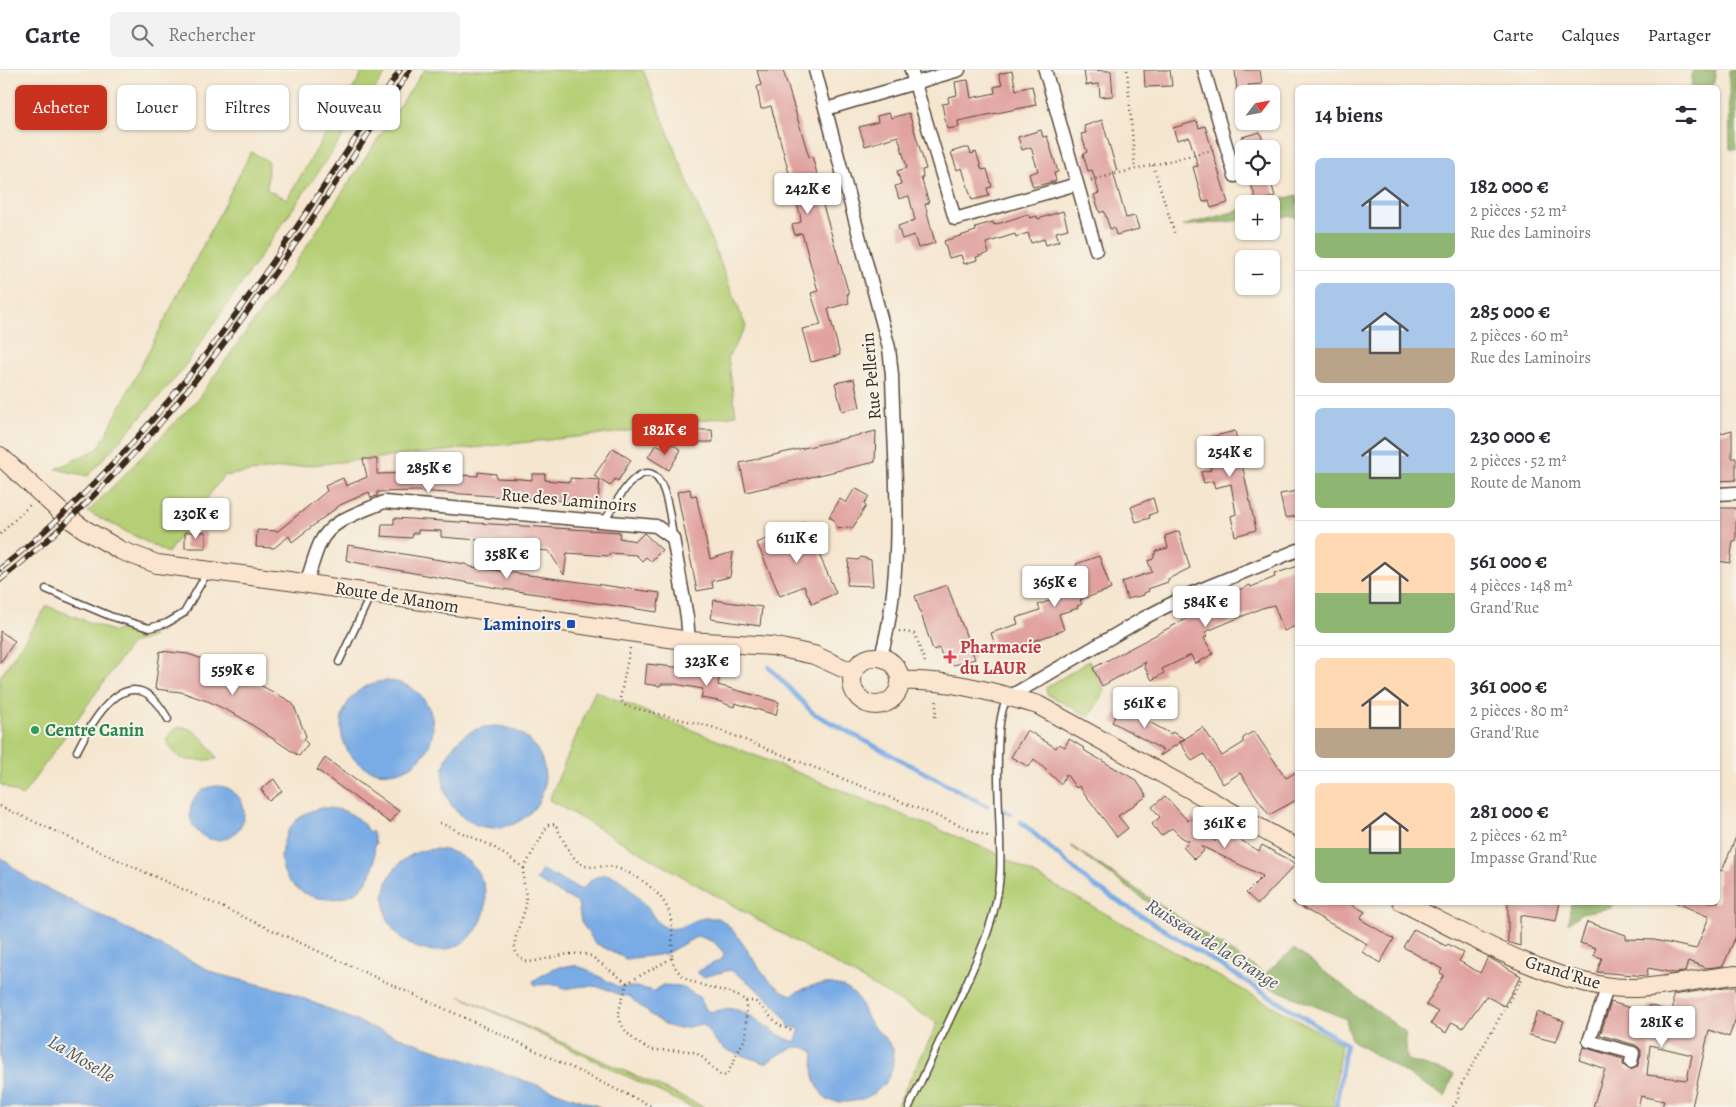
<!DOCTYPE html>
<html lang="fr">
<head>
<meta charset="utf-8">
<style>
  :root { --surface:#fff; --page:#f2f2f3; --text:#2b2b33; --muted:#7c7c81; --line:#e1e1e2; --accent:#c8321e }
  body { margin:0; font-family:Alegreya,serif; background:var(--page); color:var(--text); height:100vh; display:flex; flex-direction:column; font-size:19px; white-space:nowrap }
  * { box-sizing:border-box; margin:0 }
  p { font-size:16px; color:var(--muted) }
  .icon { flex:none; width:28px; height:28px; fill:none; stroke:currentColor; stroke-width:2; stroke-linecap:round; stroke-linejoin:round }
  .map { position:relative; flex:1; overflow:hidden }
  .drawer { position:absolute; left:1295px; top:15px; width:425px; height:820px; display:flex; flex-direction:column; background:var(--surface); border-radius:8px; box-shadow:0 1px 4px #0004 }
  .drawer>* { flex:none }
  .banner { position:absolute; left:15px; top:15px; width:475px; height:45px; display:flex; gap:10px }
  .needle { width:32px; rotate:58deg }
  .fabs { position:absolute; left:1235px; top:15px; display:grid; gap:10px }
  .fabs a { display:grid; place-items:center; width:45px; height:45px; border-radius:8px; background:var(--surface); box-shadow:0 1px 4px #0004; font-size:25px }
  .price { position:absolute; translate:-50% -42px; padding:0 11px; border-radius:5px; background:#fff; color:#222; font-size:16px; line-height:32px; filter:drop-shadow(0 1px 2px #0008) }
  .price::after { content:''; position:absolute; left:50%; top:30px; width:15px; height:11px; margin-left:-8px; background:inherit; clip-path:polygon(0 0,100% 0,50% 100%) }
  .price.current { background:var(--accent); color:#fff }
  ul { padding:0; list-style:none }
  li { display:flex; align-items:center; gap:15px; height:125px; padding:0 20px }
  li+li { border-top:1px solid var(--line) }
  li span { display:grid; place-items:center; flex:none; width:140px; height:100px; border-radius:8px; color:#555 }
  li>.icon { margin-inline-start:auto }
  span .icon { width:60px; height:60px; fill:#fffc; stroke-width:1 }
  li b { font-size:21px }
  h2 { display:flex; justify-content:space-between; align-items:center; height:60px; padding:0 20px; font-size:21px }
  .tag { padding:0 18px; border-radius:8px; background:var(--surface); box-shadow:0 1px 4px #0004; font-size:18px; line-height:45px }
  .tag.current { background:var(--accent); color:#fff }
  header { display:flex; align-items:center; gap:30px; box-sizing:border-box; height:70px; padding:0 25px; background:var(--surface); border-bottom:1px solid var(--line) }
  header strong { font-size:24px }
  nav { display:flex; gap:28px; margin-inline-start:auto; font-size:18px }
  .search { width:350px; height:45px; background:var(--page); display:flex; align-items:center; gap:12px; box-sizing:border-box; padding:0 18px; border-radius:8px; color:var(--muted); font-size:19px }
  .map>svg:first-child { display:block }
</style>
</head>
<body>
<header>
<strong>Carte</strong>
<div class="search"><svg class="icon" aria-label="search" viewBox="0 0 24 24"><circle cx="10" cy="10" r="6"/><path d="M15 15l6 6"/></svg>Rechercher</div>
<nav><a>Carte</a><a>Calques</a><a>Partager</a></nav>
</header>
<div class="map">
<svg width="1736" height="1037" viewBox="0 0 1736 1037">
  <rect width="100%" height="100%" fill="#f7f3e8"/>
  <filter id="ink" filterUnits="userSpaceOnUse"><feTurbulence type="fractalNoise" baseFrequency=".02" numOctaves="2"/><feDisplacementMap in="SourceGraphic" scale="10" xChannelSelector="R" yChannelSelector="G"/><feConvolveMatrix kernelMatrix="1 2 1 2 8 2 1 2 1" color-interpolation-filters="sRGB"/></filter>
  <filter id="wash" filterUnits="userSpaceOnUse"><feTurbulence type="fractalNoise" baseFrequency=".0096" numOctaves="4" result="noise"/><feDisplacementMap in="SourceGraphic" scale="20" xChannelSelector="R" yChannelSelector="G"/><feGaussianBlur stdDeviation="1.12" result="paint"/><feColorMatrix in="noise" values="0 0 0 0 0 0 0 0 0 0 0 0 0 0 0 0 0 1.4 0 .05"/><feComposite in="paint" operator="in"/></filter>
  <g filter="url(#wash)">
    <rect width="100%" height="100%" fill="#f5e6cf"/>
    <g fill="#b4cf75" stroke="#787c4a">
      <polygon points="364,0 388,0 180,303 88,406 56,399 99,378 251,82 268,91 267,120 287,129"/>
      <polygon points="424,0 643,0 746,257 728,287 736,345 614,363 264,400 223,406 168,483 88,442 197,330 290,201"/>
      <polygon points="47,536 115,562 121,557 153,566 131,574 22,726 0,714 0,607"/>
      <polygon points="1089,591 1105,621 1089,647 1047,624 1046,618"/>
      <polygon points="595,621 992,781 1341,974 1333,1030 1340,1037 896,1037 938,953 549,730"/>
      <path d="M179,657C197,657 209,675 217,689C194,691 176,695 167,670L170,663Z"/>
      <polygon points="460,926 704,1037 691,1037"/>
    </g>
    <g fill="#8fb266" stroke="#656e42">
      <polygon points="1693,0 1716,0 1713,17 1691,17"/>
      <polygon points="1729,0 1736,0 1736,80 1730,79"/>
      <polygon points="1297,125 1297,148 1292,146 1271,148 1271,134 1264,134"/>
      <polygon points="1244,139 1244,150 1182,156"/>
      <polygon points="1071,776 1265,904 1294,879 1405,962 1407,990 1454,1004 1445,1027 1351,970 1346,949 1257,912"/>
      <polygon points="1571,833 1571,832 1616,833 1611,838 1581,843 1568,854"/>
    </g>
    <g fill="#79abe5" stroke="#5a6a82">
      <circle cx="387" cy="657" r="46"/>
      <circle cx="494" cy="707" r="51"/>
      <circle cx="217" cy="743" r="27"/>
      <path d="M322,738C342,737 359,745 369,762L372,761L376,774L374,776C384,856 258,839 285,768C291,751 305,741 322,738Z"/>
      <circle cx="435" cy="830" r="51"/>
      <polygon points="0,787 30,810 217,904 286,921 376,959 600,1037 0,1037"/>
      <path d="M542,800L582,820C607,787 626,814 645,835C651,841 655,852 663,856C678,864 690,850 704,848C709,848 714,848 719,848C748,868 759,915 792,925C812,912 842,907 858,929C863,936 865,947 870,953C878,962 887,968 893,979C893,987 894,995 891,1002C880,1029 851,1036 827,1030C813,1014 812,1003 814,983C796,968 782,985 765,993L726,980L717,973L703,954C694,955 684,959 675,958C664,957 637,934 629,926C616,926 614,921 603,918C589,914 578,917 563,919L557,914L535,915L533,911L554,898L573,895L586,899L618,917H636L655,921L662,915L680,916L699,927L707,941C716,943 725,937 734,939C757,945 772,965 795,972L800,959L789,957C785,939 746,909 730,900L703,907L697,902L723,888L724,883L714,872L698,866L665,884L626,889L595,873L581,852L578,833L536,810Z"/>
    </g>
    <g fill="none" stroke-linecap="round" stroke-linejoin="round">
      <g stroke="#79abe5" stroke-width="4.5">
        <polyline points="769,597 813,643 987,736"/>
        <polyline points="1003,740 1011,744"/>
        <polyline points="1021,752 1091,814 1346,974 1336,1037"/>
      </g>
    </g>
    <g id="blocks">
      <g fill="#e0a19f" fill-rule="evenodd">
        <polygon points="757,0 783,0 809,87 812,86 823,125 820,125 849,224 847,224 849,233 828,239 840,285 811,292 802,259 821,255 811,223 818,221 802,163 795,165 792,155 801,152 800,144 771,36 761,39 757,17 761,15"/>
        <polygon points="1084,0 1111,1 1113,26 1100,27 1099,14 1086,15"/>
        <polygon points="1144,0 1170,0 1172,16 1145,17"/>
        <polygon points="1235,0 1260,0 1262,14 1248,15 1249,21 1237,22"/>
        <polygon points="1012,1 1016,20 1032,16 1036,35 958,51 959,57 947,59 942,34 949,33 948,27 957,25 955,12 968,10 971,28 995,23 994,17 1002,15 999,4"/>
        <polygon points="889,43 891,48 909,43 926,99 922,100 923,107 921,108 929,133 925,134 935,173 918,178 914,165 902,169 898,156 915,150 909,126 899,129 895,116 901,114 897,101 907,98 898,66 865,76 859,57 878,52 877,46"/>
        <polygon points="1102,50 1117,101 1113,102 1126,148 1135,146 1139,159 1116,165 1114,158 1110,159 1104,141 1100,143 1094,125 1099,123 1092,100 1088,101 1083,84 1087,82 1081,64 1086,63 1084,56"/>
        <polygon points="1197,51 1199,58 1205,56 1228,133 1211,138 1209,130 1203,132 1193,97 1198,96 1189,67 1177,70 1173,58"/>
        <polygon points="1041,60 1043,67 1047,66 1058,102 1054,103 1056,111 1033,117 1029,104 1038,101 1031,77 1022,80 1018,67"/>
        <polygon points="1260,62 1265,79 1246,79 1242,67"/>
        <polygon points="964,78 969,78 971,84 976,82 982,100 987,99 992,117 987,118 989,126 972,130 962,98 957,100 951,82"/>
        <polygon points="1255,106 1269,106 1275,126 1257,132 1251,114 1257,112"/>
        <polygon points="1063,141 1068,159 1056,162 1059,171 1046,175 1044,169 1031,173 1028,163 1016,167 1015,164 986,173 989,183 976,187 977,190 964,194 961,185 949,188 944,171 976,161 975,157 993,152 994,155 1028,144 1030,148 1037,146 1038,149"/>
        <polygon points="854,309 860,337 842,341 835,313"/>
        <polygon points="692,360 712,360 713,372 691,372"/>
        <polygon points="1732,360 1732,388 1736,388 1736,410 1718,411 1718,364"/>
        <polygon points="876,361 875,392 746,422 740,393"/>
        <polygon points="1235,361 1256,460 1235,466 1231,446 1236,444 1231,414 1215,418 1213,411 1204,413 1201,402 1211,400 1203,369"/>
        <polygon points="656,374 668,380 672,374 681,380 669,400 648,387"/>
        <polygon points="613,378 631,390 618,411 615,409 610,416 594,406"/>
        <polygon points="363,389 377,389 377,404 420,403 478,406 478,402 496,404 496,408 521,409 532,410 532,404 545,404 545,410 555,411 570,412 570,408 600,410 598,433 417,421 377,422 377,426 371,428 369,422 340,435 292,472 289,466 274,478 256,477 257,460 278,461 327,421 325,416 343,408 346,416 367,407"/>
        <polygon points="855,418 869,426 864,434 866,436 852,459 848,457 837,459 834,450 829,447 840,429 846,433"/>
        <polygon points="690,419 691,426 696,425 710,489 733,482 730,507 712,511 713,518 697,521 677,422"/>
        <polygon points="1298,421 1298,446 1285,448 1280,424"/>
        <polygon points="1153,428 1157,442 1149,445 1150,448 1136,452 1131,437"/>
        <polygon points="1718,438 1736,438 1736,471 1733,471 1730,493 1718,491"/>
        <polygon points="394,448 620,462 619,468 636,471 644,463 662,480 651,491 646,487 642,491 636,485 610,483 609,486 567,483 564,505 549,481 538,480 539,473 516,471 516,473 441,467 441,461 418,460 418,463 413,463 412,468 381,466 382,454 394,454"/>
        <polygon points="805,452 836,523 812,534 804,516 780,526 757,473"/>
        <polygon points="1179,461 1190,498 1168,509 1168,512 1148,519 1149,521 1144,523 1144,525 1127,529 1122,512 1152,502 1148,491 1153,489 1156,481 1168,478 1165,466"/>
        <rect x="185" y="462" width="21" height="16"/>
        <polygon points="348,475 465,494 471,497 660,523 657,542 503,519 358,493 346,490"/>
        <polygon points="1099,486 1111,519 1080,530 1082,534 1077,536 1078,538 1059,544 1064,560 998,584 991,563 1018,554 1016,548 1040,540 1038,535 1060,527 1055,514 1080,505 1076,494"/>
        <polygon points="861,487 871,490 873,516 847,515 849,489 858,490"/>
        <polygon points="1298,496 1298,555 1284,561 1274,535 1262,538 1205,562 1207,566 1204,568 1213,584 1195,594 1191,585 1162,599 1164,603 1152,610 1144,596 1146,592 1102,616 1093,598 1201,541 1202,537 1250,515 1251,517 1275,507 1274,504"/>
        <polygon points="947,515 975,589 954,595 944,590 939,578 933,580 915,526"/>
        <polygon points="714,530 762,537 760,556 711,549"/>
        <polygon points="0,561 15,571 0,593"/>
        <polygon points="160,581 188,584 226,597 288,630 293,634 306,666 304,670 308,674 299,686 240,647 210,632 181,622 155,619"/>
        <polygon points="647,594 720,602 718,615 779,632 776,645 735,633 734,637 718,631 701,628 703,619 674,614 661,614 660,616 645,614"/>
        <polygon points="1123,632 1146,645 1144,649 1171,664 1172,662 1185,669 1160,686 1163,680 1112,652"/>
        <polygon points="1203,657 1222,686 1243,673 1243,668 1254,661 1286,708 1298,701 1298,729 1269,745 1240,703 1223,714 1204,684 1192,691 1180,672"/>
        <polygon points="1027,660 1056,678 1059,674 1065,677 1069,669 1084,678 1085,681 1136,710 1147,726 1118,746 1128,758 1117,767 1079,716 1076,718 1066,704 1061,714 1034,689 1029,697 1011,687"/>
        <polygon points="325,688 399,741 390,753 317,700"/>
        <polygon points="274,709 282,721 269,731 261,719"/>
        <polygon points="1165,726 1188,751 1192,748 1215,772 1222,759 1259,781 1262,775 1296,794 1258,834 1246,823 1263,806 1201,776 1204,781 1194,789 1183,777 1189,771 1181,767 1172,758 1161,766 1152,754 1160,747 1152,737"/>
        <polygon points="1736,767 1736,866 1723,896 1707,898 1688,891 1685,902 1674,903 1648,898 1647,906 1597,902 1602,888 1593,885 1596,878 1580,873 1587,852 1626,865 1626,869 1654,870 1696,879 1709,847 1675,832 1718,832 1718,799 1722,801"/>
        <polygon points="1292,832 1348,832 1365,842 1360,849 1394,869 1380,893 1362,882 1367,874"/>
        <polygon points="1508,832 1560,832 1556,851 1520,845 1520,876 1508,872"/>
        <polygon points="1414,859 1446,876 1448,874 1464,883 1459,891 1480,903 1488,887 1521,906 1504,936 1486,926 1463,958 1452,952 1446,963 1431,954 1438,942 1426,935 1444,905 1440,903 1442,899 1403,877"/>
        <path d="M1725,917H1736V948L1729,967L1709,960L1692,1037H1662L1664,1031L1641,1026L1638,1037H1593L1605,999L1579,990L1583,977L1623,989V995L1630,1000L1637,997L1641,985V980L1636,975L1600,965L1611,932L1647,943L1649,935L1673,942V925ZM1650,975L1692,985L1687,1010L1647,1005Z"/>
        <polygon points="1537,942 1564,951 1556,972 1529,965"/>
      </g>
    </g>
  </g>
  <g filter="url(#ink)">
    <use href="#blocks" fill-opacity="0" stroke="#574639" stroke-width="1"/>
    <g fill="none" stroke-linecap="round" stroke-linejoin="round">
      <g stroke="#574639" stroke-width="9">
        <g id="lane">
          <path d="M605,450C613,438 621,421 632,411C665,380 670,448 673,467"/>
          <polyline points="46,519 110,546 149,558 167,553 184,543 207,503"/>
          <polyline points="339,592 371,524"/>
          <path d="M77,681C97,641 133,585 168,649"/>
          <path d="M909,1037C926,1001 942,965 959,930C977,889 997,850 1000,804C1003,767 989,652 1008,628"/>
        </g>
      </g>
      <g stroke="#574639" stroke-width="15">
        <g id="street">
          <path d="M815,0L889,278L892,305C894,396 906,498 881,586"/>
          <polyline points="911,0 955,149 1077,114"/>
          <polyline points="1045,0 1096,180"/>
          <polyline points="1204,0 1235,106"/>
          <polyline points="826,39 959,0"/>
          <polyline points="1718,424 1736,423"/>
          <path d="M306,513C311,500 314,486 320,473C331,449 362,442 384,432L656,456L673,468L687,547L689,571"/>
          <polyline points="1009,627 1144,548 1190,524 1298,480"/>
          <polyline points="1608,916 1589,971 1633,983 1631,992"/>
        </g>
      </g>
      <g stroke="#574639" stroke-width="20">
        <g id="secondary">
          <polyline points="0,386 63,444 84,459 120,480 157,494 289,511 689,571 772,576 814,585 845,599 854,600"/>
          <circle cx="876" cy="611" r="24"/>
          <path d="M901,611C947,609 994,622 1038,635L1298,779"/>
          <path d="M1402,832C1467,864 1561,921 1635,918C1669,917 1702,908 1736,905"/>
        </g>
      </g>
      <g stroke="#574639" stroke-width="2.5" stroke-dasharray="1 4" stroke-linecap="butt">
        <polyline points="1127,0 1135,99"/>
        <polyline points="1153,95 1175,165"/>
        <polyline points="1091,110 1214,80"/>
        <polyline points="0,464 31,434"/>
        <polyline points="899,561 915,564 926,595"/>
        <polyline points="630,578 620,629 626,636 712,657 990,767"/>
        <polyline points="935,647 937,628"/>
        <polyline points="0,736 522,974 653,1037"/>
        <path d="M440,753L492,776L524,798L548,755L555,754C562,766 570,789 583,795C591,799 604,795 613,797C636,803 667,824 671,849C673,862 672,875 672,888"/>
        <path d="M524,798C521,810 527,821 526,833C525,851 500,883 528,892C550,890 569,879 591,886L627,913"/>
        <path d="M672,888C678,920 726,915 746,931V966L727,1005L722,1006C712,1000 705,986 693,982C681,979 667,981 654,980C640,978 618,959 619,943C620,933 625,923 627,913Z"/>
        <polyline points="746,931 755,931 779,955 794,962"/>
        <polyline points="1453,1037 1458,1029 1458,1020 1523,907"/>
      </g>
      <use href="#lane" stroke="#fff" stroke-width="6"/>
      <use href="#street" stroke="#fff" stroke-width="12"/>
      <use href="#secondary" stroke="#fbe5cf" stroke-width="18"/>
      <g stroke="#3b2a1e" stroke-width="5.5">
        <g id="rail">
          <path d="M0,499C169,364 283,179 400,0"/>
          <path d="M0,510C174,372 290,182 410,0"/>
        </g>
      </g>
      <use href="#rail" stroke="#f7f3e8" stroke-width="4" stroke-dasharray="11" stroke-linecap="butt"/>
    </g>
  </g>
  <rect fill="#1a4fb4" stroke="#f7f3e8" stroke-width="2" x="566" y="549" width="10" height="10" rx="2.5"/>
  <path fill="#e0444e" stroke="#f7f3e8" stroke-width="2" d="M947.5 579.5h5v5h5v5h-5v5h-5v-5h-5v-5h5z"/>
  <circle fill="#2e9e5b" stroke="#f7f3e8" stroke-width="2" cx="35" cy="660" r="5"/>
  <g text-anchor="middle" stroke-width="4" stroke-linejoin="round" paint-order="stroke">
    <g font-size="18" fill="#3b2a1e" stroke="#f7f3e8">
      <text transform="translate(871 306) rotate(-95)" y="6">Rue Pellerin</text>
      <text transform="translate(569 430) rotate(5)" y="6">Rue des Laminoirs</text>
      <text transform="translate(397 527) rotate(9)" y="6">Route de Manom</text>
      <text transform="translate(1563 902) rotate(17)" y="6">Grand'Rue</text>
    </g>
    <g font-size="18" font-weight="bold" fill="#164399" stroke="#f7f3e8" text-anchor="end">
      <text x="561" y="560">Laminoirs</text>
    </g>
    <g font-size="18" font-weight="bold" fill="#be3a42" stroke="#f7f3e8" text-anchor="start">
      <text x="960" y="583">Pharmacie<tspan x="960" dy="21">du LAUR</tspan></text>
    </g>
    <g font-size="18" font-weight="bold" fill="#27864d" stroke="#f7f3e8" text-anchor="start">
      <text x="45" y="666">Centre Canin</text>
    </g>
    <g font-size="19" font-style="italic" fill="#515764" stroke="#f7f3e8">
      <text transform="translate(1213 873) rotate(32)" y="7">Ruisseau de la Grange</text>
      <text transform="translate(82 988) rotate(31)" y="7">La Moselle</text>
    </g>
  </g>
</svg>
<div class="fabs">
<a><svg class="needle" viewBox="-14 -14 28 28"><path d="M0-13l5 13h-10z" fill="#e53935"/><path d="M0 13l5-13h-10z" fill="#7c7c81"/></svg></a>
<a><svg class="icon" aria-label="locate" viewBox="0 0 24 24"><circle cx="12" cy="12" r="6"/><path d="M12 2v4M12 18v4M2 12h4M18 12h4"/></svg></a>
<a>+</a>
<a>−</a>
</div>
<b class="price" style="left:808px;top:145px">242K €</b>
<b class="price current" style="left:665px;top:386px">182K €</b>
<b class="price" style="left:1230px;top:408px">254K €</b>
<b class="price" style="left:429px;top:424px">285K €</b>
<b class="price" style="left:196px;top:470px">230K €</b>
<b class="price" style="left:797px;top:494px">611K €</b>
<b class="price" style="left:507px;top:510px">358K €</b>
<b class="price" style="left:1055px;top:538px">365K €</b>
<b class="price" style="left:1206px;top:558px">584K €</b>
<b class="price" style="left:707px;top:617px">323K €</b>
<b class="price" style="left:233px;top:626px">559K €</b>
<b class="price" style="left:1145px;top:659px">561K €</b>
<b class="price" style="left:1225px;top:779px">361K €</b>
<b class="price" style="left:1662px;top:978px">281K €</b>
<div class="banner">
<a class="tag current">Acheter</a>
<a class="tag">Louer</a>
<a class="tag">Filtres</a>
<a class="tag">Nouveau</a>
</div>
<section class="drawer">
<h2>14 biens<svg class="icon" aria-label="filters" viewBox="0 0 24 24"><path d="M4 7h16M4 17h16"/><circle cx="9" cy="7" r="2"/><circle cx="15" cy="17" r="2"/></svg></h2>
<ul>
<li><span style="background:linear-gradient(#a9c7e8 75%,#8fb573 0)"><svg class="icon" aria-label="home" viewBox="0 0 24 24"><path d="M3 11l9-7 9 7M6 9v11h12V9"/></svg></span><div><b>182 000 €</b><p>2 pièces · 52 m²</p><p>Rue des Laminoirs</p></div></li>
<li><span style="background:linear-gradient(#a9c7e8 65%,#b9a48a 0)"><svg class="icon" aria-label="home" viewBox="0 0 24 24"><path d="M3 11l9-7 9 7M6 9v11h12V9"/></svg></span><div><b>285 000 €</b><p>2 pièces · 60 m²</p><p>Rue des Laminoirs</p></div></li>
<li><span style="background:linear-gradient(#a9c7e8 65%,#8fb573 0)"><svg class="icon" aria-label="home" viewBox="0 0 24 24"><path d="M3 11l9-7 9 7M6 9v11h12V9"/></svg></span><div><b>230 000 €</b><p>2 pièces · 52 m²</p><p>Route de Manom</p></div></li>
<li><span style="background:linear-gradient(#ffd9b3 60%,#8fb573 0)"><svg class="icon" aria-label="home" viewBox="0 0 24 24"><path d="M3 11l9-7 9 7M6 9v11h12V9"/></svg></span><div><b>561 000 €</b><p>4 pièces · 148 m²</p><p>Grand'Rue</p></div></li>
<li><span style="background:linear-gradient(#ffd9b3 70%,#b9a48a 0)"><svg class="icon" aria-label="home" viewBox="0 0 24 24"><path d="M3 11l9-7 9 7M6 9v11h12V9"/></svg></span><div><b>361 000 €</b><p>2 pièces · 80 m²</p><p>Grand'Rue</p></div></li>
<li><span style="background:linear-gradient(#ffd9b3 65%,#8fb573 0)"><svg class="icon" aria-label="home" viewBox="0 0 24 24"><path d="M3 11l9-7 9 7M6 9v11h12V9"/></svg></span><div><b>281 000 €</b><p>2 pièces · 62 m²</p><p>Impasse Grand'Rue</p></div></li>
</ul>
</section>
</div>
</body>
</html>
